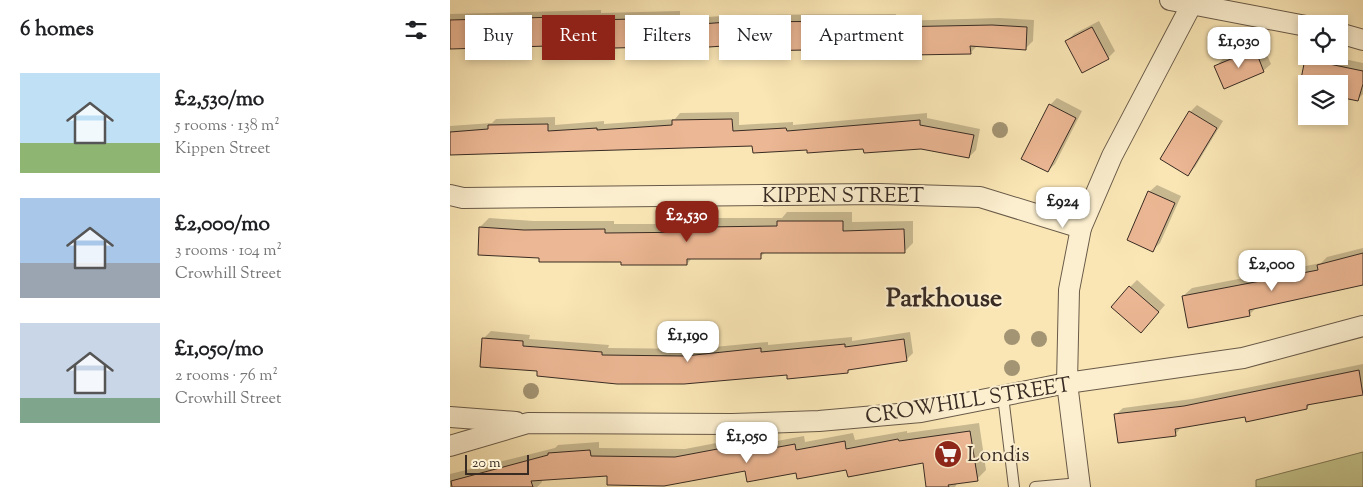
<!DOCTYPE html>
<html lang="en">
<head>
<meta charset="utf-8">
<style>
  :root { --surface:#fff; --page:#f2f2f2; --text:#202124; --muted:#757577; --accent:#8f2418 }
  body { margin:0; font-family:"Sorts Mill Goudy",serif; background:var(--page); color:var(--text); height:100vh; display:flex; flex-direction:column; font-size:19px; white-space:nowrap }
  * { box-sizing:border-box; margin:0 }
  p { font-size:16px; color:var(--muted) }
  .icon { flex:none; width:28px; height:28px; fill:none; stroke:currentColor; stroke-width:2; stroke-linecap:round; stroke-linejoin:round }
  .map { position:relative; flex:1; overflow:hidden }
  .side { display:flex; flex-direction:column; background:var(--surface); width:450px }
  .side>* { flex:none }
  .hud { position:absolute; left:15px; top:15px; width:475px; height:45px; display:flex; gap:10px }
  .controls { position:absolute; left:848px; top:15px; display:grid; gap:10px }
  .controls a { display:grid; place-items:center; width:50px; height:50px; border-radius:0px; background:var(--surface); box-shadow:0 2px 8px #0003; font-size:25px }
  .scale { position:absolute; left:15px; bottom:12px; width:64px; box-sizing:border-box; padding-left:5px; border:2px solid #382b23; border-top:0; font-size:14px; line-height:18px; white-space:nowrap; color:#382b23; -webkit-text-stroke:4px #fcefcf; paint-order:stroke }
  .price { position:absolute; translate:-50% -42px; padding:0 11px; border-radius:10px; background:#fff; color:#222; font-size:16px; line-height:32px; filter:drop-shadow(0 1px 2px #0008) }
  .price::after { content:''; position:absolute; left:50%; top:30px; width:15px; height:11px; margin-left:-8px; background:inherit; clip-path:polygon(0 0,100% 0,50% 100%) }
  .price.on { background:var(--accent); color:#fff }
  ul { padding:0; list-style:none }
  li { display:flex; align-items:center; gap:15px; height:125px; padding:0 20px }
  li span { display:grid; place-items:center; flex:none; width:140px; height:100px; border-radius:0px; color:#555 }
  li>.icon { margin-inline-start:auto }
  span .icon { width:60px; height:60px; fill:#fffc; stroke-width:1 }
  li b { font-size:21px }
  h2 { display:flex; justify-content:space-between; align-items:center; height:60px; padding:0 20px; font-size:21px }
  .chip { padding:0 18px; border-radius:0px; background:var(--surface); box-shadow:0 2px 8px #0003; font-size:18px; line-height:45px }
  .chip.on { background:var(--accent); color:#fff }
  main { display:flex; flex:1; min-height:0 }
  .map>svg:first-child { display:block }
</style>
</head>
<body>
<main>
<section class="side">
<h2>6 homes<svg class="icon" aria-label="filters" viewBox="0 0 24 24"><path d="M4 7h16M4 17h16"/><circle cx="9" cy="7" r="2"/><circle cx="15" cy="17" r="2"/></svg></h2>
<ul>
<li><span style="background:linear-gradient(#bfe0f5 70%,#8fb573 0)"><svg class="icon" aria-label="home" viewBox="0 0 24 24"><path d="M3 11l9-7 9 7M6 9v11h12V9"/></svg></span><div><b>£2,530/mo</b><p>5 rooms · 138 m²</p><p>Kippen Street</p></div></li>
<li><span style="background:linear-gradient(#a9c7e8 65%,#9aa5b1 0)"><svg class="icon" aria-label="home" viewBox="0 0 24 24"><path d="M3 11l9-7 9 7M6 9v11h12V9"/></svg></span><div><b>£2,000/mo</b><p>3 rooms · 104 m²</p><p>Crowhill Street</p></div></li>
<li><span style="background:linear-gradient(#c9d6e8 75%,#7fa58c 0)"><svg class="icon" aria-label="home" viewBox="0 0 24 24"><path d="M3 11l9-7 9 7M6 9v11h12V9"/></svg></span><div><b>£1,050/mo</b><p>2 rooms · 76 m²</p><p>Crowhill Street</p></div></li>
</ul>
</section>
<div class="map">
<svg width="913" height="487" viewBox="0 0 913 487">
  <rect width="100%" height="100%" fill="#fae6b5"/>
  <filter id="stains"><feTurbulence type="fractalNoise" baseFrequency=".004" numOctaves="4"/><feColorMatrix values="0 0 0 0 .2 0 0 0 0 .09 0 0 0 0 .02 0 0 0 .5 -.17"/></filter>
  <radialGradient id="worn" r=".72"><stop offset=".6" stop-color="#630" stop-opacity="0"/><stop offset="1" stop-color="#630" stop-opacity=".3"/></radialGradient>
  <polygon fill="#c4c38a" stroke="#7e7756" points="913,452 913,487 806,487 806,480"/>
  <g fill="#0003">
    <polygon points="151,10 151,13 230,11 230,19 286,15 446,14 446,21 549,18 584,20 583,41 575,49 527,46 520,53 461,47 304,42 245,45 165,43 0,48 0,14"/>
    <polygon points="649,21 665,51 658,58 617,41 624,34"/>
    <polygon points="812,43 821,64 813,71 766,66 773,59"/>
    <polygon points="860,56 880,56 913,63 913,94 907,100 889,96 889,84 856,84 856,89 851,88 856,60"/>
    <polygon points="607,98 632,111 605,164 598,171 600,105"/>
    <polygon points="747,105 773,121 745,167 738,174 740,112"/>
    <polygon points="289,112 289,125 343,122 343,125 477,113 477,118 530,129 526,150 519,157 472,148 358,149 303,145 0,154 0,126 42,123 46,119 105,117 105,125 154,121 154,124 225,119 230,113"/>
    <polygon points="707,185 731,196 710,243 703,250 699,192"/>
    <polygon points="337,212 402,212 402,222 463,221 463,243 454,252 316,252 310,257 242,258 237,264 90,257 30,227 39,218 84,221 164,221 164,224 257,224 263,218 332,218"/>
    <polygon points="913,248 913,283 807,307 799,315 733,296 742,288 871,263 877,257"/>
    <polygon points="687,280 715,305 698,324 680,287"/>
    <polygon points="41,331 80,335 79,339 159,345 158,348 243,349 318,342 318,345 402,337 402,341 460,332 463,353 456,360 401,368 397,372 338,374 89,370 33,339"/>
    <polygon points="913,364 913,393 861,403 857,408 732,426 725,435 665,415 673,408 742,399"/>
    <polygon points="529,423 536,470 527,479 508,482 505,487 478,487 474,462 347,471 296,470 159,474 92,479 92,482 87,487 0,487 0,474 105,448 108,445 149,442 149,448 235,449 303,436 305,445 354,436 355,442 403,433 405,440 457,431 457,433"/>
  </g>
  <g fill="#ecb794" stroke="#382b23">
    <polygon points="144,16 144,20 223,18 224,26 278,22 439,21 440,27 542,25 577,27 576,50 520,46 521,54 460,55 460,48 303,51 303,44 244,48 244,46 164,48 164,44 0,49 0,20"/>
    <polygon points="642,27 659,59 632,73 615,41"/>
    <polygon points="805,49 814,72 774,89 764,66"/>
    <polygon points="855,59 913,71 913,84 908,101 889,97 889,84 850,84"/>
    <polygon points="599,104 626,118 598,172 571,159"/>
    <polygon points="739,111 767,128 738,176 710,159"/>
    <polygon points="282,119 283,131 336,128 337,131 470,120 470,125 524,135 519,158 471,149 414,153 413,149 357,153 357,150 303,153 302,146 0,155 0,132 38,129 38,125 98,124 98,131 147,128 147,130 222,125 222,120"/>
    <polygon points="698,191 725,203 703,252 677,240"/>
    <polygon points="327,221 393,221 393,231 454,229 455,253 311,253 311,259 237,259 237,265 171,265 171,262 89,262 89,258 28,255 29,227 74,230 155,229 155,233 253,232 253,227 327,226"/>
    <polygon points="913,253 913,285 799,310 800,316 738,328 732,296 868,270 867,265"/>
    <polygon points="679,286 709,312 691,333 661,307"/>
    <polygon points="32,338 73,341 73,346 152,352 152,355 235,356 311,348 311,352 395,344 395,347 454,339 457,361 398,370 398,373 337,379 337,375 234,384 167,384 87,376 87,371 30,367"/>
    <polygon points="909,370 913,395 857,405 857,409 796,422 795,417 725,429 726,436 668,443 664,414 734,406"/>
    <polygon points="520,431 528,481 498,485 499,487 476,487 473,463 398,477 396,470 347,479 346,473 297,482 295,471 214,486 157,485 157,476 81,481 83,487 2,487 1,481 98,455 98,453 140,450 141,456 225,457 294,444 296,453 345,444 346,450 395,441 396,449 448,439 449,441"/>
  </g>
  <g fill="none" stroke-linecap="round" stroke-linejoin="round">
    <g stroke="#685a48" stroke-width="12">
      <g id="service">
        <polyline points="553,396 564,487"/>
        <polyline points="585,487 630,483"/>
      </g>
    </g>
    <g stroke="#685a48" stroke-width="22">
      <g id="minor">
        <polyline points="720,0 856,26"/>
        <polyline points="889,33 913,40"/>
        <polyline points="0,195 13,198 429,194 530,197 631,228"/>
        <polyline points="0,417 66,422"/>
        <polyline points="0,446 78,423 282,424 369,421 471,412 617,383 793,358 913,326"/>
        <polyline points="630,487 617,383 619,290 631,228 662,156 744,0"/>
      </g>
    </g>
    <use href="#service" stroke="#fcefcf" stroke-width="10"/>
    <use href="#minor" stroke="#fcefcf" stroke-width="20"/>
  </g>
  <g fill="#a39473">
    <circle cx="550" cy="130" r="8"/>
    <circle cx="562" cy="337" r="8"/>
    <circle cx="589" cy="339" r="8"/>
    <circle cx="562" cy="368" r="8"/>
    <circle cx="81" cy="391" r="8"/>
  </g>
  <defs>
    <g id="supermarket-disc" transform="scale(1.4375)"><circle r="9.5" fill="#8f2418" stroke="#fcefcf"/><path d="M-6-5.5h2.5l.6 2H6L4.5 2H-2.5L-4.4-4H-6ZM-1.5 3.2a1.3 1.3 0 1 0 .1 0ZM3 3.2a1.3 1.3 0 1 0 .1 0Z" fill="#fff"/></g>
  </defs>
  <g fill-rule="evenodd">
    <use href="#supermarket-disc" x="498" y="454"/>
  </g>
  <g text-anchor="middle" stroke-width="4" stroke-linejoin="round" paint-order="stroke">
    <g font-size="21" fill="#382b23" stroke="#fcefcf">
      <text x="393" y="202">KIPPEN STREET</text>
      <text transform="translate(518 400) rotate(-9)" y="7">CROWHILL STREET</text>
    </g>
    <g font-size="21" fill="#382b23" stroke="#fcefcf" text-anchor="start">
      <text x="517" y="461">Londis</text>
    </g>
    <g font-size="26" font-weight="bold" fill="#382b23" stroke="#fcefcf">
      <text x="494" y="306">Parkhouse</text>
    </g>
  </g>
  <rect width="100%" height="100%" filter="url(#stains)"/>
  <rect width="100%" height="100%" fill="url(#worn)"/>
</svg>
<div class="controls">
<a><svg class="icon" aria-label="locate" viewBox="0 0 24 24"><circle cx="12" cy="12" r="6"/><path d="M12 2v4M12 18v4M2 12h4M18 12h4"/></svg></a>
<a><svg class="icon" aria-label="layers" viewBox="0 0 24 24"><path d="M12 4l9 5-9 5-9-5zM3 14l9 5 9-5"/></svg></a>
</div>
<div class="scale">20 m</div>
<b class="price" style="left:789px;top:69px">£1,030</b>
<b class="price" style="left:613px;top:229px">£924</b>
<b class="price on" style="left:237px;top:243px">£2,530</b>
<b class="price" style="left:822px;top:292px">£2,000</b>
<b class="price" style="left:238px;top:363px">£1,190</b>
<b class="price" style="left:297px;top:464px">£1,050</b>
<div class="hud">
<a class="chip">Buy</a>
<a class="chip on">Rent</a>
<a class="chip">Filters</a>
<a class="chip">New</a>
<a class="chip">Apartment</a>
</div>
</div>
</main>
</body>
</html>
